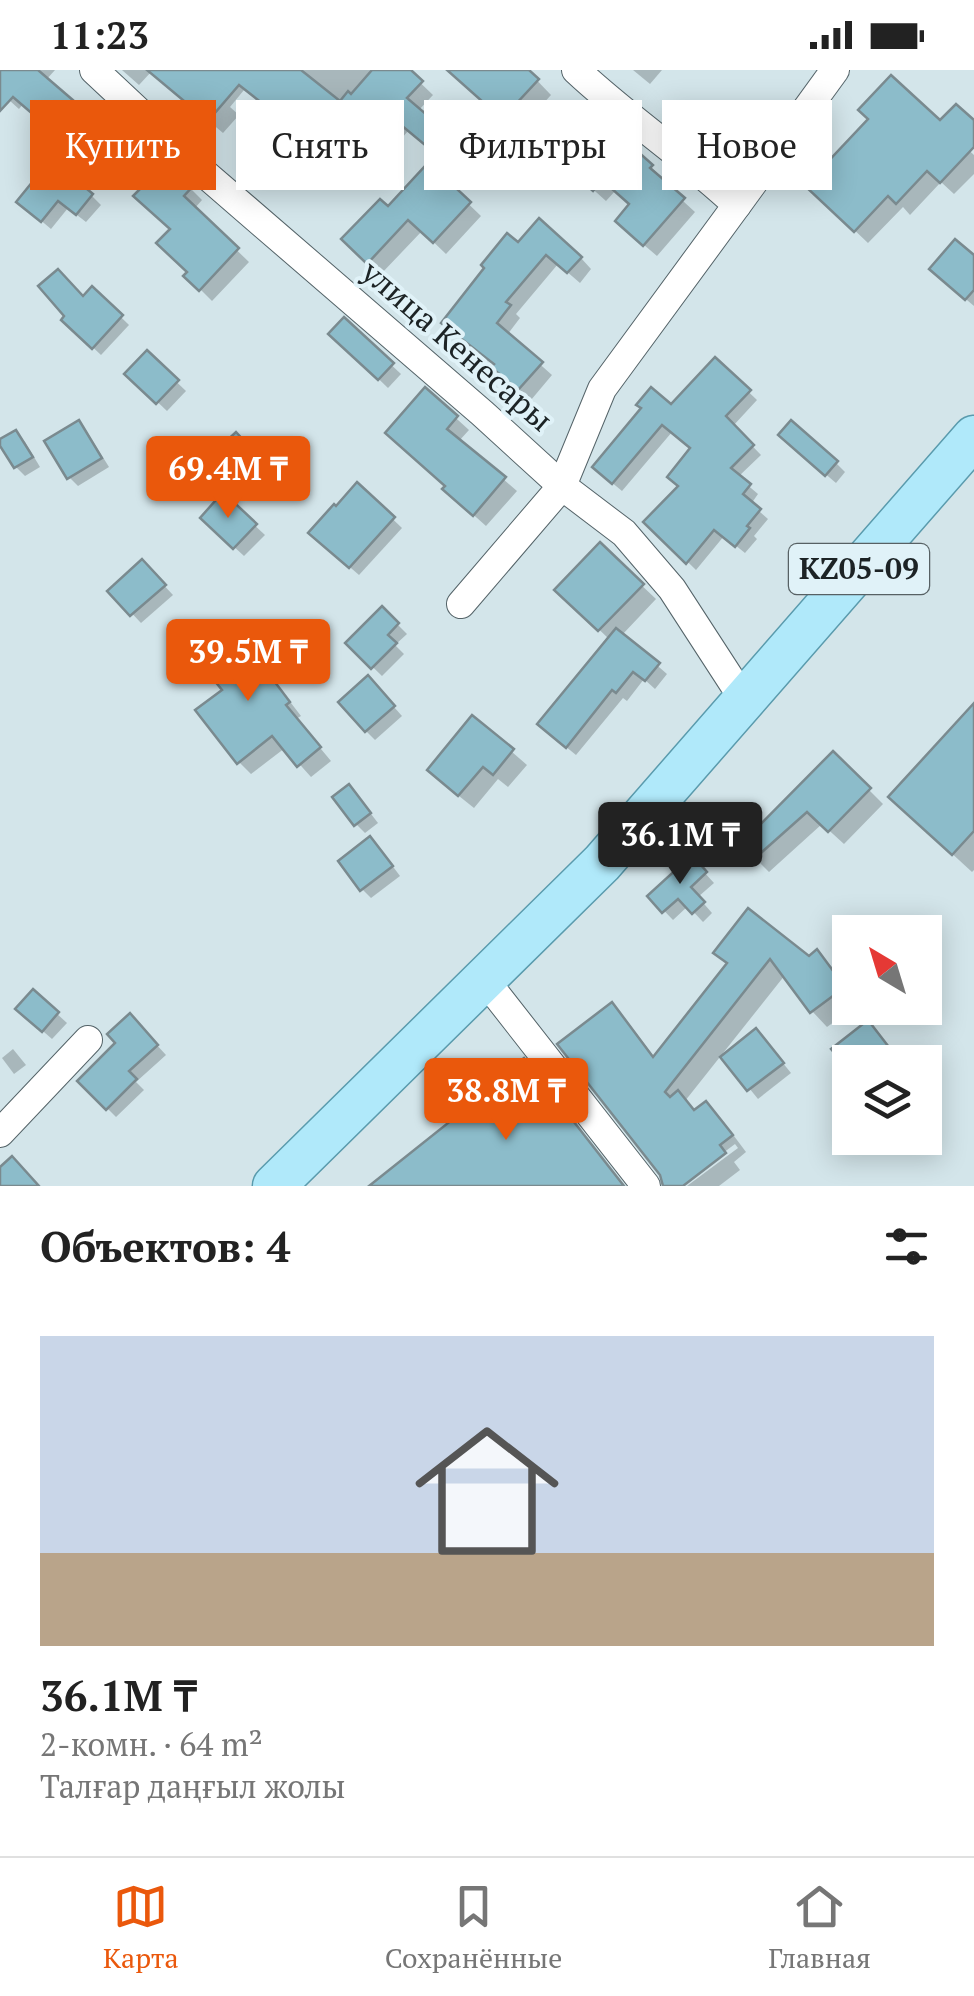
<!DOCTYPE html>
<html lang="ru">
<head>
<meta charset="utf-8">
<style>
  :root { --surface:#fff; --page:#f2f2f2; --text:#222; --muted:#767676; --line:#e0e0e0; --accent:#ea580c }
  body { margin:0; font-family:"PT Serif",serif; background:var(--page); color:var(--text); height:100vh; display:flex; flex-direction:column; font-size:38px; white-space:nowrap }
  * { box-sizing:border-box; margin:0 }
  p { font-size:32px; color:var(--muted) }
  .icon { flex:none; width:55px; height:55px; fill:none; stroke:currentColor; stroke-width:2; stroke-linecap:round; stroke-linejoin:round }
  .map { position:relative; height:1116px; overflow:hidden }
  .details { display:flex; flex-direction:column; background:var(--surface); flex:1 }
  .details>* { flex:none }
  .hud { position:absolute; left:30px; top:30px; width:915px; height:90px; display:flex; gap:20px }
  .needle { width:65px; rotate:322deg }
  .tools { position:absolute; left:832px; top:845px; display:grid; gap:20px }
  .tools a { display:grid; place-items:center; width:110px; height:110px; border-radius:0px; background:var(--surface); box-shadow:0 5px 25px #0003; font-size:50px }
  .price { position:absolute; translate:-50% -85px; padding:0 22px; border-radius:10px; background:var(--accent); color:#fff; font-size:32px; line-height:65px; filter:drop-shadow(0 2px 5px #0008) }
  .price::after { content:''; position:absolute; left:50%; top:60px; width:30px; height:22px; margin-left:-15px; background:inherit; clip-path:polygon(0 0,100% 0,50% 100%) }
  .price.on { background:#222; color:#fff }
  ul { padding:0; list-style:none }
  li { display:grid; align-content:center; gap:20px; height:530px; padding:0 40px }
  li+li { border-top:2px solid var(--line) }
  li span { display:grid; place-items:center; height:310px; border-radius:0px; color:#555 }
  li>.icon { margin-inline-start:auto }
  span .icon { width:180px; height:180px; fill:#fffc; stroke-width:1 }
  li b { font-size:42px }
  h2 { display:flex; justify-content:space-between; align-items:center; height:120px; padding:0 40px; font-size:42px }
  .pill { padding:0 35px; border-radius:0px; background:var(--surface); box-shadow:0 5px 25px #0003; font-size:35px; line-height:90px }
  .pill.on { background:var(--accent); color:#fff }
  .status { display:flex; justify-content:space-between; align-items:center; height:70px; padding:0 50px; background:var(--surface); direction:ltr }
  .status svg { height:28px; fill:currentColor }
  .tabs { display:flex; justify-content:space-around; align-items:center; height:140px; border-top:2px solid var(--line); background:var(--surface); font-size:28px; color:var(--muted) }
  .tabs a { display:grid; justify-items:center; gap:5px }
  .tabs .on { color:var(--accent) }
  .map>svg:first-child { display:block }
</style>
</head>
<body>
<div class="status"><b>11:23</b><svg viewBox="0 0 49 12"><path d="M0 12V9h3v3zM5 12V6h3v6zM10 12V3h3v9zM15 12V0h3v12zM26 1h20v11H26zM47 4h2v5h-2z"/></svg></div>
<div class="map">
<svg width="974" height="1116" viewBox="0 0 974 1116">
  <rect width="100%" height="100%" fill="#d3e5ea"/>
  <g fill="#0003">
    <polygon points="0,0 55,0 46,10 104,61 83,85 23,34 19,39 0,22"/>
    <polygon points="122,0 223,0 244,20 230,37 239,45 223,63 151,2 139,15"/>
    <polygon points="283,0 407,0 433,25 418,41 478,94 455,121 481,146 446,184 422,161 381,204 345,168 388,140 438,86 409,60 359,116 257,27"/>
    <polygon points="467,0 527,0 551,25 518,62 474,22"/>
    <polygon points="633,0 662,0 650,14"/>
    <polygon points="891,8 974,85 974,104 954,124 941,112 910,145 903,137 868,173 808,116 872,49"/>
    <polygon points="600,51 651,97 663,109 661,111 695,142 657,186 630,163 632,135 616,120 606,131 576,104"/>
    <polygon points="166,94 202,130 194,139 249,192 212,231 187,206 190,203 173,160 158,103"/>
    <polygon points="92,126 101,135 86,152 68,138 51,159 19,132"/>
    <polygon points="518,175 581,188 591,199 580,213 558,194 516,244 520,248 507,265 552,305 531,330 506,308 496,296 455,263"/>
    <polygon points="974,188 974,236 941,208"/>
    <polygon points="92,219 129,255 101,285 64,250"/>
    <polygon points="344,251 401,304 388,318 332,264"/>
    <polygon points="147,284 186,321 167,341 128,304"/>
    <polygon points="715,290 757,330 733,356 761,385 738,407 758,424 751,434 768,449 754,466 757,469 745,483 724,466 696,500 647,452 680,417 693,379 672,362 622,421 604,406"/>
    <polygon points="425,320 469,360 459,371 517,421 486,456 458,431 448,417"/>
    <polygon points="78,353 87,362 109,397 78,416 69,407"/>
    <polygon points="16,363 25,372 40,397 25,406 16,397"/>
    <polygon points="236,366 270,402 244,426 210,390"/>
    <polygon points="790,374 836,393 845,402 836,413"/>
    <polygon points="358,416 402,458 359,505 321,472 336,439"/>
    <polygon points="223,426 265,465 244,486 203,448"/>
    <polygon points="600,476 656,529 622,565 667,604 655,619 644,609 627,631 623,628 576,685 549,663 610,570 558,520"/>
    <polygon points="142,492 173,525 141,553 111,521"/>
    <polygon points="382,539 407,564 395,575 404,584 382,606 348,573"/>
    <polygon points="253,599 271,607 301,646 296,649 331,691 311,707 285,678 251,704 239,692"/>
    <polygon points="377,618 402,646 375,670 366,661"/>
    <polygon points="974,637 974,800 972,802 910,745"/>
    <polygon points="473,648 527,695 508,717 498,709 474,738 444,714"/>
    <polygon points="833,684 883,734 844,774 822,754 769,802 743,776"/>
    <polygon points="358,727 378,753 365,763 356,754"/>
    <polygon points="379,778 400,806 371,828 362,819"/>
    <polygon points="692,789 714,813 698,827 712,843 703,852 688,836 673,850 650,826"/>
    <polygon points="716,883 809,889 817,883 833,898 850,922 850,938 853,938 827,957 812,941 785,905 685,1031 696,1042 706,1034 722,1050 746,1082 734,1092 740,1100 719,1116 687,1116 738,1078 735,1074 679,1116 665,1116 612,935 627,951 655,988 729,895"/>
    <polygon points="33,922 67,953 52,969 28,948"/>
    <polygon points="130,946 166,985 136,1012 144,1020 116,1047 80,1011 118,973"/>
    <polygon points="876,963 900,992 850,992 850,998 835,980"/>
    <polygon points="765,971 791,1003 758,1029 724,987"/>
    <polygon points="13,979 26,995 14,1004 2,988"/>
  </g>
  <g fill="#8cbcca" stroke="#7a8a8f" stroke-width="2.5">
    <polygon points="0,0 38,0 96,50 72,78 13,27 0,41"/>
    <polygon points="147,0 301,0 340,31 348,21 351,24 372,0 411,0 423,11 407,28 468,80 444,107 471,132 433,173 408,150 367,194 341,169 380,129 388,136 436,84 395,50 345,106 305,70 306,68 239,15 208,51"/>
    <polygon points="447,0 529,0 539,9 502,49"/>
    <polygon points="891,5 940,50 956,34 974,50 974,77 940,113 927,101 896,134 888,126 854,162 805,116 868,49 858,40"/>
    <polygon points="600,48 653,95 650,98 685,128 643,176 615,151 629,134 602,110 593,121 560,92"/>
    <polygon points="133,79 157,100 165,91 193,116 184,126 239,178 199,221 183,206 187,202 156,173 170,159 133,126 144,115 120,94"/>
    <polygon points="51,89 93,124 76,145 58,131 41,152 16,132"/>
    <polygon points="539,148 582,187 567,203 546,185 506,232 511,235 497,253 543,292 518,320 491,297 494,294 441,253 484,198 481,195 507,163 518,172"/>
    <polygon points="955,169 974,185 974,220 965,230 929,199"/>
    <polygon points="58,199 83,226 92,216 123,245 92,279 61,250 64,246 38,216"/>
    <polygon points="344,247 394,293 378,310 328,264"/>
    <polygon points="147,280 179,310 156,334 124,304"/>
    <polygon points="715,287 751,320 726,346 754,375 731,398 751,414 743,424 761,439 747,456 750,458 735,477 714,460 686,494 643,452 678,416 667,407 690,378 662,355 612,414 592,397 641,338 636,335 651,317 671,334"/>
    <polygon points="425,317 458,346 447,359 506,407 473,446 442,419 445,416 385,363"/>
    <polygon points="79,350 102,388 67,409 44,371"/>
    <polygon points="791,350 838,391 825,406 778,365"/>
    <polygon points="16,360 33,387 14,398 0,376 0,369"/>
    <polygon points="236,362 263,391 233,419 206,390"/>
    <polygon points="357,412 395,447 349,498 308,463 334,434 336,436"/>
    <polygon points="223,422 257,454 233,479 200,448"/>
    <polygon points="600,472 644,514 598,561 554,520"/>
    <polygon points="142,489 166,515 130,546 107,521"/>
    <polygon points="382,536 399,553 388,565 397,573 371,599 345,573"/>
    <polygon points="219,557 252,597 259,591 290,632 286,635 321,677 297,697 272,666 237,694 195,640 222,620 190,580"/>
    <polygon points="616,558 660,593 645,611 633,602 616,623 612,620 566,678 537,654"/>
    <polygon points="368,605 395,636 365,662 338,632"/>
    <polygon points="974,633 974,761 952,785 888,727"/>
    <polygon points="472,645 514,679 493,705 483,697 458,726 427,700"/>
    <polygon points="833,681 871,718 828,762 807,742 753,790 739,776"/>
    <polygon points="349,714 371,743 354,756 332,727"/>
    <polygon points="370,766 393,796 360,821 338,791"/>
    <polygon points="692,785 707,802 691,817 705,832 692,844 678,829 662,843 647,826"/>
    <polygon points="748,838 809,886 817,879 845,917 810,943 770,889 665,1022 670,1027 678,1020 694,1040 706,1031 733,1065 720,1075 726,1083 683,1116 663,1116 660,1105 557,974 612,932 653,987 727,893 713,883"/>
    <polygon points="33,919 59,942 42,962 15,939"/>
    <polygon points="130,943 158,975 129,1001 137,1009 106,1040 77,1011 115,973 107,964"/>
    <polygon points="868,950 895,985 885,992 842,992 831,979"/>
    <polygon points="756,958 784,993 747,1021 720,987"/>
    <polygon points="524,988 624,1116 369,1116 472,1034 469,1031"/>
    <polygon points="12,1086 39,1116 0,1116 0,1097"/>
  </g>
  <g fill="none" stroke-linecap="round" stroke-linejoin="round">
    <g stroke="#546368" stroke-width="30">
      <g id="minor">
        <polyline points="94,0 204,103 482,343 562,416 624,463 672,519 744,630"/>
        <polyline points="737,135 835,0"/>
        <path d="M461,534L562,416L602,319L737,135C686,87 627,48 576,0"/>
        <polyline points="484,909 646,1116"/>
        <polyline points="0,1063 88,970"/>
      </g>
    </g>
    <g stroke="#5a9bad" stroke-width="45">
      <polyline id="primary" points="274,1116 602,793 974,367"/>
    </g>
    <use href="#minor" stroke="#fff" stroke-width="28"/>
    <use href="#primary" stroke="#b0e9fa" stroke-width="42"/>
  </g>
  <g text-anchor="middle" stroke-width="8" stroke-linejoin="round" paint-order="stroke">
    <rect fill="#e0f2f8" stroke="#576164" stroke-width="2.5" x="789" y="474" width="140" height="50" rx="8"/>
    <g font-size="30" font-weight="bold" fill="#1c2325">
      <text x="859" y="509">KZ05-09</text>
    </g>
    <g font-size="32" fill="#1c2325" stroke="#e0f2f8">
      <text transform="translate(457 276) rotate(41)" y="11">улица Кенесары</text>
    </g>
  </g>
</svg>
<div class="tools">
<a><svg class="needle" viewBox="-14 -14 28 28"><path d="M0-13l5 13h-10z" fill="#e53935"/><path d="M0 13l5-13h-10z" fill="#767676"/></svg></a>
<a><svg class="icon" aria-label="layers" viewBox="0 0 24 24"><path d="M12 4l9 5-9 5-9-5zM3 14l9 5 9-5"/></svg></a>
</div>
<b class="price" style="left:228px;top:451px">69.4M ₸</b>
<b class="price" style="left:248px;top:634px">39.5M ₸</b>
<b class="price on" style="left:680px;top:817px">36.1M ₸</b>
<b class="price" style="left:506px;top:1073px">38.8M ₸</b>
<div class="hud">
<a class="pill on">Купить</a>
<a class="pill">Снять</a>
<a class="pill">Фильтры</a>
<a class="pill">Новое</a>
</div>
</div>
<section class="details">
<h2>Объектов: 4<svg class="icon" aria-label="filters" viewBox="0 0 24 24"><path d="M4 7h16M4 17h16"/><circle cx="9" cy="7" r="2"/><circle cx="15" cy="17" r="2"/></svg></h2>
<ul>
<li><span style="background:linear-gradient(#c9d6e8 70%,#b9a48a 0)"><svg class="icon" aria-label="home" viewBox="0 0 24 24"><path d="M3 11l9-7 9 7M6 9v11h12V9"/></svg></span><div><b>36.1M ₸</b><p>2-комн. · 64 m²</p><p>Талғар даңғыл жолы</p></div></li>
</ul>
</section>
<nav class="tabs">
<a class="on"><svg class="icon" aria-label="map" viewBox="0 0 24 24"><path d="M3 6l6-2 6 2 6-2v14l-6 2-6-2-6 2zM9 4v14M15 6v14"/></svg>Карта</a>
<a><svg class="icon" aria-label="saved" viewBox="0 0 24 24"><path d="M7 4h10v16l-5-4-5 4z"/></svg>Сохранённые</a>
<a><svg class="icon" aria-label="home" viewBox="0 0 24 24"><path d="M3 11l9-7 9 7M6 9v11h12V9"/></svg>Главная</a>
</nav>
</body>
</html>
